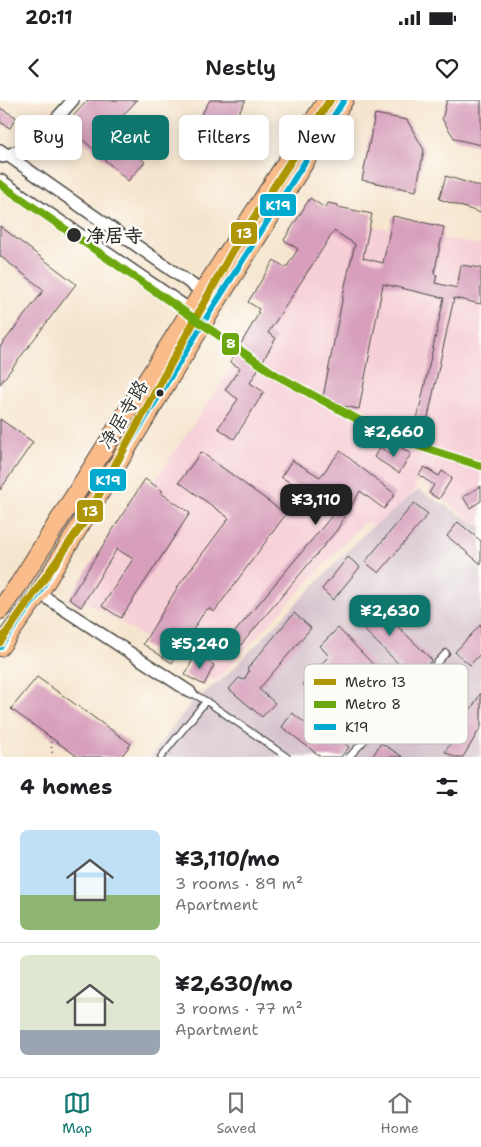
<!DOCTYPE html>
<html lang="en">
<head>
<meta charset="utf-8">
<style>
  :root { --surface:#fff; --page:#f6f6f6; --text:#202124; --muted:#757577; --line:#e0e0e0; --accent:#0f766e }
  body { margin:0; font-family:"Shantell Sans","LXGW WenKai TC",sans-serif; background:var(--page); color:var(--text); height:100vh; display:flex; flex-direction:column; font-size:19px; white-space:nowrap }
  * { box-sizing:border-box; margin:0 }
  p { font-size:16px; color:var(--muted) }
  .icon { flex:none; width:28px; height:28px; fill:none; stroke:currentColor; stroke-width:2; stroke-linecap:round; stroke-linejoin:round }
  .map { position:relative; height:657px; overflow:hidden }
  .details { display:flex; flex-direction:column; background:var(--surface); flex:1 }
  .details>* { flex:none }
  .hud { position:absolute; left:15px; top:15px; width:451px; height:45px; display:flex; gap:10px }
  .price { position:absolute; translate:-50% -42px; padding:0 11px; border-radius:10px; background:var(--accent); color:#fff; font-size:16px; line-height:32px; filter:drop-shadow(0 1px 2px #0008) }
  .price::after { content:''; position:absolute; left:50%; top:30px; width:15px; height:11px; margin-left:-8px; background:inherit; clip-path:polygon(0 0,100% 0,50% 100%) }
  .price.selected { background:#222; color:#fff }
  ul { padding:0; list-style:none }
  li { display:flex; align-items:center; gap:15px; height:125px; padding:0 20px }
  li+li { border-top:1px solid var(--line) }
  li span { display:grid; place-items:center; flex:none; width:140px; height:100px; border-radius:8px; color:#555 }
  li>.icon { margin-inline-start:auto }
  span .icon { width:60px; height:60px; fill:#fffc; stroke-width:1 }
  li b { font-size:21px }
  h2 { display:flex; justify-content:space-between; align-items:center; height:60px; padding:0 20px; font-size:21px }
  .tag { padding:0 18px; border-radius:8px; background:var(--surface); box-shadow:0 2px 12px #0003; font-size:18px; line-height:45px }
  .tag.selected { background:var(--accent); color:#fff }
  .status { display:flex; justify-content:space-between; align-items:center; height:35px; padding:0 25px; background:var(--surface); direction:ltr }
  .status svg { height:14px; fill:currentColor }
  header { display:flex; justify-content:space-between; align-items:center; height:65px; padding:0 20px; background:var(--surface); font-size:22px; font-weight:600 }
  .dock { display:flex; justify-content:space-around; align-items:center; height:70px; border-top:1px solid var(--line); background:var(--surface); font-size:14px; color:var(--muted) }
  .dock a { display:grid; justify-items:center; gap:2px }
  .dock .selected { color:var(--accent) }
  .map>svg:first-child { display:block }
</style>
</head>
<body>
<div class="status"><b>20:11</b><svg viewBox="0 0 49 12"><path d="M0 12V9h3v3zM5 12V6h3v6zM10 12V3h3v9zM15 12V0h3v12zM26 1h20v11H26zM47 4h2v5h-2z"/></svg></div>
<header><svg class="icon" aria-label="back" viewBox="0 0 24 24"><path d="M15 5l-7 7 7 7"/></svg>Nestly<svg class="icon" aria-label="heart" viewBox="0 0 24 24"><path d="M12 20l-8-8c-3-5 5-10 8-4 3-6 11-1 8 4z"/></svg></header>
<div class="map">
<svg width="481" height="657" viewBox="0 0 481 657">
  <rect width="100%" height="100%" fill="#fdfcf7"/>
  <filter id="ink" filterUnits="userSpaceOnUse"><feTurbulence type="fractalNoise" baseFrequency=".02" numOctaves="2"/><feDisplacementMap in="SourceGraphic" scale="10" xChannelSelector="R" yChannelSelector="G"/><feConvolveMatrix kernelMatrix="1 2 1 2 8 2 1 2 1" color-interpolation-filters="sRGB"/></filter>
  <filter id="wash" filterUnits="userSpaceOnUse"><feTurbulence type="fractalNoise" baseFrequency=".0096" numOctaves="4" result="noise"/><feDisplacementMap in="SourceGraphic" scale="20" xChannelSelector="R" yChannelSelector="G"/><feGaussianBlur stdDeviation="1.12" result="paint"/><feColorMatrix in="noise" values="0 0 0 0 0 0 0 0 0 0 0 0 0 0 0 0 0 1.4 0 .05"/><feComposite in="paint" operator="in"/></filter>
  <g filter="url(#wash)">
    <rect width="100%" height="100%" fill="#f6e5ce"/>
    <polygon fill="#f6cfd7" points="332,119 481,145 481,428 419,380 393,431 364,422 216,581 77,496"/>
    <polygon fill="#d1bdc9" points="419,390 481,427 481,657 151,657 191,603 226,576 366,432"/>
    <g id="blocks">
      <g fill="#d79fbb">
        <polygon points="88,0 137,0 110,30 145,62 128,81 66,24"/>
        <polygon points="210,0 246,0 213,56 186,40"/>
        <polygon points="447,0 481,0 481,45 455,39 442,19"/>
        <polygon points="0,8 16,17 10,28 0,22"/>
        <polygon points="375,14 407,20 424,50 416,91 362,80"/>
        <polygon points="446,76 481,87 481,113 439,99"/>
        <polygon points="310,98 325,108 328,103 338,105 338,107 372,114 363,158 383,163 393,116 444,127 434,174 437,175 435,183 457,188 461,165 481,168 481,204 454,198 426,326 416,324 444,198 383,184 359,309 322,302 346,181 355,144 334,131 268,233 276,238 250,283 264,292 234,339 218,328 238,299 225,290 240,268 230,262 259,213 257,212 259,209 248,202 274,160 286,168 298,149 284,140"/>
        <polygon points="0,126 76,184 0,284 0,247 44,190 0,156"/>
        <polygon points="0,319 33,342 0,390"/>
        <polygon points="399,346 411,354 399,373 374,357 380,347 393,356"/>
        <polygon points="340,351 395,394 384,409 360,391 337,430 230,558 219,551 336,411 281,377 292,360 320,377"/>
        <polygon points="201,352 286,414 214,512 209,508 208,510 206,509 172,563 143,544 179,485 229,418 179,382"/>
        <polygon points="424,367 439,376 442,371 452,378 439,399 429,393 434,385 419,375"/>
        <polygon points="145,379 163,391 161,393 190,413 121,518 102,506 133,459 117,449 81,507 69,499"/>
        <polygon points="481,386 481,401 470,408 463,397"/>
        <polygon points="414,403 428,414 379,473 365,462"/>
        <polygon points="458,422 481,441 481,464 447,436"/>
        <polygon points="348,457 360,467 333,500 322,489"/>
        <polygon points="367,496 432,560 414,579 349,515"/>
        <polygon points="294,513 311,528 259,589 275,603 262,617 229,589 239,578 244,580 249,571 247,569"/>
        <polygon points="481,524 481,553 470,565 455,552"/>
        <polygon points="338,528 392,584 364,612 367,615 351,632 302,584 329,556 320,546"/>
        <polygon points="195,555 214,565 204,585 185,575"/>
        <polygon points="37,577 131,644 121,657 78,657 11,609"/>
        <polygon points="481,593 481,627 463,657 454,657 445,652"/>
        <polygon points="292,613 334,645 339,639 349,647 341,657 321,657 282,627"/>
        <polygon points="381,643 403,657 372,657"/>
      </g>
    </g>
  </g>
  <g filter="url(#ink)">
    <use href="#blocks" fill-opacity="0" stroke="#494743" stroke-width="1"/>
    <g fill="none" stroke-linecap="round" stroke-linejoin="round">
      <g stroke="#494743" stroke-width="8">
        <g id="lane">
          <polyline points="190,592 206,601 287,657"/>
          <polyline points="161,657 206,601"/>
          <polyline points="349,657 446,553"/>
        </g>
      </g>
      <g stroke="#494743" stroke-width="14">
        <g id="street">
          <polyline points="0,50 207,195"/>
          <polyline points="3,57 34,44 73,0"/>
          <polyline points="0,80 195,213"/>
          <polyline points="39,493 190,592"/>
        </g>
      </g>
      <g stroke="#494743" stroke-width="20">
        <g id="primary">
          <polyline points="0,510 19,484 203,191 327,0"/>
          <polyline points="0,547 39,493 205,220 344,0"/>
        </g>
      </g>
      <polyline stroke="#494743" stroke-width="2" stroke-dasharray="1 4" stroke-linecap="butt" points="50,637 53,657"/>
      <use href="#lane" stroke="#fff" stroke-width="5.5"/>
      <use href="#street" stroke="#fff" stroke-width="11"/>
      <use href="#primary" stroke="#f9bc8a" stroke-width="18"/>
      <g stroke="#fdfcf7" stroke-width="10">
        <polyline id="bus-1" points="0,547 39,493 205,220 344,0"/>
      </g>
      <use href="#bus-1" stroke="#00a9ce" stroke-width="6"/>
      <g stroke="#fdfcf7" stroke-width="11">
        <polyline id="metro-1" points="0,542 84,422 232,152 330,0"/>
      </g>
      <g stroke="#fdfcf7" stroke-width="11">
        <polyline id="metro-2" points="0,84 276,275 390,337 481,366"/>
      </g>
      <use href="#metro-1" stroke="#ae9606" stroke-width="8"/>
      <use href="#metro-2" stroke="#6ca80d" stroke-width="8"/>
    </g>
  </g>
  <g fill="#2b2b2b" stroke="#fdfcf7" stroke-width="2">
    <circle cx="74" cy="135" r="8"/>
    <circle cx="160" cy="293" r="4.5"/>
  </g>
  <g text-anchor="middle" stroke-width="5" stroke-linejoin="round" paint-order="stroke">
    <g font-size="19" font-weight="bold" fill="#2b2b2b" stroke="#fdfcf7" text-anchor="start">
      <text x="86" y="142">净居寺</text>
    </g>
    <g font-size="19" fill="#2b2b2b" stroke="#fdfcf7">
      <text transform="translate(123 314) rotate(-59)" y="7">净居寺路</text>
    </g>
  </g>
  <rect x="304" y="564" width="164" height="80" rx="8" fill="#fdfcf7" stroke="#bebdba" stroke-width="1"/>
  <rect x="314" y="579" width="22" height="6" fill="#ae9606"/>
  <rect x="314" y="601" width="22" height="7" fill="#6ca80d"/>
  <rect x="314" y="624" width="22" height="6" fill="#00a9ce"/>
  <g font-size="14" fill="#2b2b2b">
    <text x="345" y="587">Metro 13</text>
    <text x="345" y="609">Metro 8</text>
    <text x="345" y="632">K19</text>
  </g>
  <g stroke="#fdfcf7" stroke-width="2">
    <rect x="259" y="93" width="38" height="24" rx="5" fill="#00a9ce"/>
    <rect x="230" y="121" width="28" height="24" rx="5" fill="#ae9606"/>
    <rect x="221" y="232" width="19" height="24" rx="5" fill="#6ca80d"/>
    <rect x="89" y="368" width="38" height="24" rx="5" fill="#00a9ce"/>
    <rect x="76" y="399" width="28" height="24" rx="5" fill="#ae9606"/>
  </g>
  <g font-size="14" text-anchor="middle" font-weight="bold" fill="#fff">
    <text x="278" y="110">K19</text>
    <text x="244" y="138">13</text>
    <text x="231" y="248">8</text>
    <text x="108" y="385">K19</text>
    <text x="90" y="416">13</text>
  </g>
</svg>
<b class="price" style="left:394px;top:358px">¥2,660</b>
<b class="price selected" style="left:316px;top:426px">¥3,110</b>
<b class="price" style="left:390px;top:537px">¥2,630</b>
<b class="price" style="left:200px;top:570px">¥5,240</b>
<div class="hud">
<a class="tag">Buy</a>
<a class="tag selected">Rent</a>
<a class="tag">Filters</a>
<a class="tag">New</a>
</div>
</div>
<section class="details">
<h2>4 homes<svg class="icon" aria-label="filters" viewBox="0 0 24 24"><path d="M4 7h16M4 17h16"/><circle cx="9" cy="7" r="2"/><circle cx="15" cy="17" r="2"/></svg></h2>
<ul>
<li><span style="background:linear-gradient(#bfe0f5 65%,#8fb573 0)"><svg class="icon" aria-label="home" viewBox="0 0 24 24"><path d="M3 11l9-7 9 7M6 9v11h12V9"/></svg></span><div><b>¥3,110/mo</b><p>3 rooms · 89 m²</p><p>Apartment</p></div></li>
<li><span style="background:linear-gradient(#dfe7d0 75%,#9aa5b1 0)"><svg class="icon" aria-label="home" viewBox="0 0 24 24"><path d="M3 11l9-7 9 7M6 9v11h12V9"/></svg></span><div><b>¥2,630/mo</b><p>3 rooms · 77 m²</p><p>Apartment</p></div></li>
</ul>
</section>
<nav class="dock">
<a class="selected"><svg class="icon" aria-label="map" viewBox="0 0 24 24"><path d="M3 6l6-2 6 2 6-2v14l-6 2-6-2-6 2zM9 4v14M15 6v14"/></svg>Map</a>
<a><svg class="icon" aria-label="saved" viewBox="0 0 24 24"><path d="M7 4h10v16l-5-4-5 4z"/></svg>Saved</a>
<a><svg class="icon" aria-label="home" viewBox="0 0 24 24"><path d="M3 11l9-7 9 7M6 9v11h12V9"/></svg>Home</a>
</nav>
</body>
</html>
